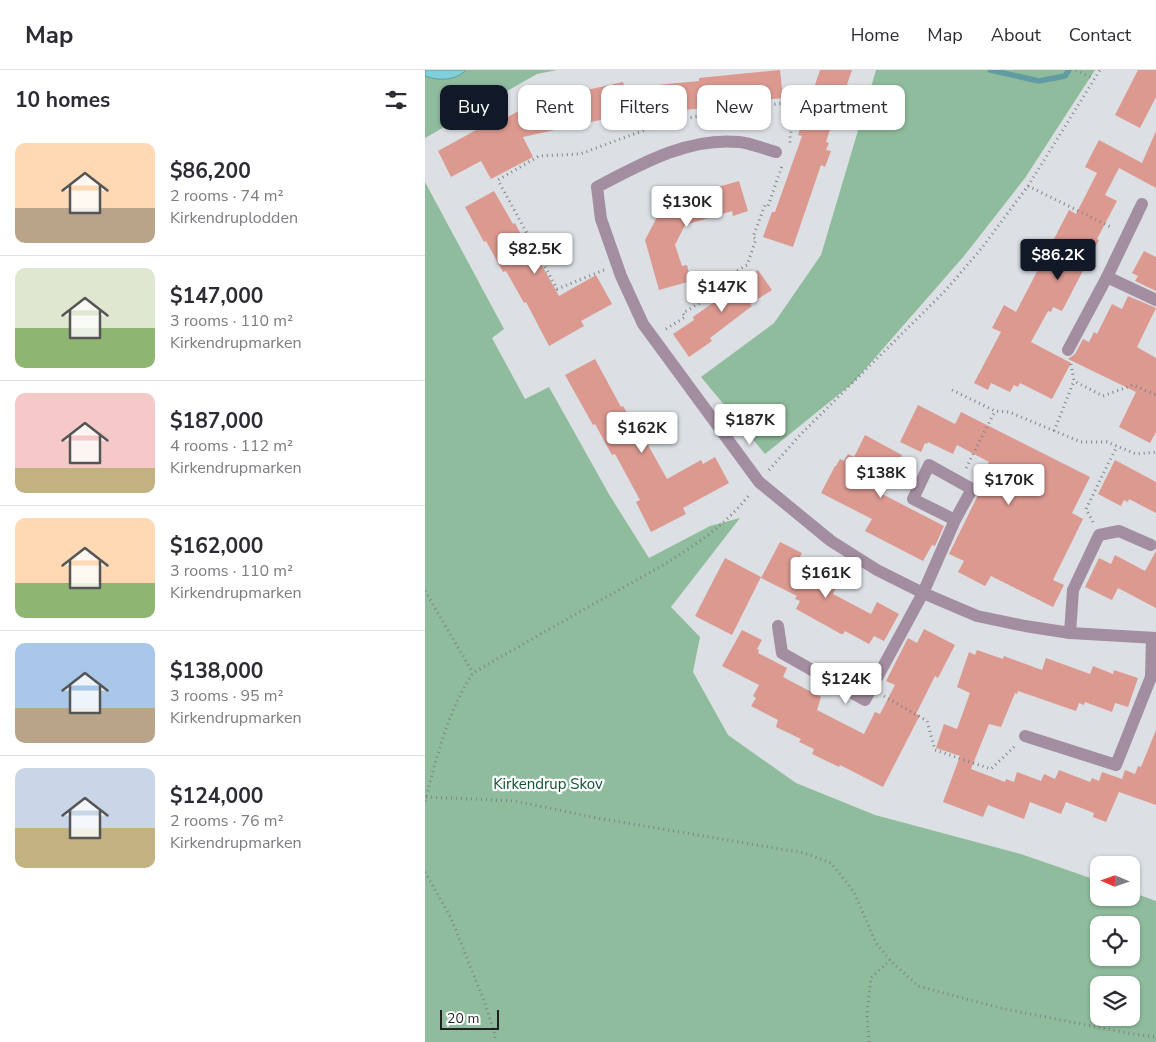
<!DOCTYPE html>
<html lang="en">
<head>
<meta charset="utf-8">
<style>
  :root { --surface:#fff; --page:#f2f2f3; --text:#2b2b33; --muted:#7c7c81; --line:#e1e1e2; --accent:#111827 }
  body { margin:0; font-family:"Nunito Sans",sans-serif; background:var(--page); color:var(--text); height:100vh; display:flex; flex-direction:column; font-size:19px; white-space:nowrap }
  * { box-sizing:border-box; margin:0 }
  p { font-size:16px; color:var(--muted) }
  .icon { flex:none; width:28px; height:28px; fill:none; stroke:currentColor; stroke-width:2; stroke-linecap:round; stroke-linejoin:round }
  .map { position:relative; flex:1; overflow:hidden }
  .details { display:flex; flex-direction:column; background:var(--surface); width:425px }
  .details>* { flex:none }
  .banner { position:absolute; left:15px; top:15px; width:475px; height:45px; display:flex; gap:10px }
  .needle { width:32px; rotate:272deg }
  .tools { position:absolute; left:665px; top:786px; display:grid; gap:10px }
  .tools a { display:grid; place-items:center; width:50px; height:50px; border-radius:10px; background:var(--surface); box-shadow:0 1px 4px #0004; font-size:25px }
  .scale { position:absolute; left:15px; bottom:12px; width:59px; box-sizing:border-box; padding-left:5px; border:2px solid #1f2122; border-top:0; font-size:14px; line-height:18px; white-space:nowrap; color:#1f2122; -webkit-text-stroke:4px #fff; paint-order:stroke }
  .price { position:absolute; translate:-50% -42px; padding:0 11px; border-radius:5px; background:#fff; color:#222; font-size:16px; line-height:32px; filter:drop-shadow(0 1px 2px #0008) }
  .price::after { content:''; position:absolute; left:50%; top:30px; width:15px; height:11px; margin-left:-8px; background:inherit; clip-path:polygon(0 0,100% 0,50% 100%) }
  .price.selected { background:var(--accent); color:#fff }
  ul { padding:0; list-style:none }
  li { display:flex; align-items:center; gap:15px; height:125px; padding:0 15px }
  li+li { border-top:1px solid var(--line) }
  li span { display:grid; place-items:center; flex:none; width:140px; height:100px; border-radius:10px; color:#555 }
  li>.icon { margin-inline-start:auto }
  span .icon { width:60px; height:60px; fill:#fffc; stroke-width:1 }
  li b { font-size:21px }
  h2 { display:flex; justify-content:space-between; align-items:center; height:60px; padding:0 15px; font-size:21px }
  .pill { padding:0 18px; border-radius:10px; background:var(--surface); box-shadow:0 1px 4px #0004; font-size:18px; line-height:45px }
  .pill.selected { background:var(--accent); color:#fff }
  header { display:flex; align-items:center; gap:30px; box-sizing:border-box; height:70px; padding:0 25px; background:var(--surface); border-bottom:1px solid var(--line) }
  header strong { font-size:24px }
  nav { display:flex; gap:28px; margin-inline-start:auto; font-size:18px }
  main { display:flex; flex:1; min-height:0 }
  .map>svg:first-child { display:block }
</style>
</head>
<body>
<header>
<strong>Map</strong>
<nav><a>Home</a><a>Map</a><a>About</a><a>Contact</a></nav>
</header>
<main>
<section class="details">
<h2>10 homes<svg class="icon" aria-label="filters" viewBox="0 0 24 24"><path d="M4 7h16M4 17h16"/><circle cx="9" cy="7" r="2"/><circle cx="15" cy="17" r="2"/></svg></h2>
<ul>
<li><span style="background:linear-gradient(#ffd9b3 65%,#b9a48a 0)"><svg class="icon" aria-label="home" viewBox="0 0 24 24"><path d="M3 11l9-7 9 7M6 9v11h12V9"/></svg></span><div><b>$86,200</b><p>2 rooms · 74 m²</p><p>Kirkendruplodden</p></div></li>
<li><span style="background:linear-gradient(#dfe7d0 60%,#8fb573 0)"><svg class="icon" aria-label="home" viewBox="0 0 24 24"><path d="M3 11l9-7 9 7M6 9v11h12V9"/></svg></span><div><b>$147,000</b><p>3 rooms · 110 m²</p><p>Kirkendrupmarken</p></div></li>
<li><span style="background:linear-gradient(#f6c9c9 75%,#c2b280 0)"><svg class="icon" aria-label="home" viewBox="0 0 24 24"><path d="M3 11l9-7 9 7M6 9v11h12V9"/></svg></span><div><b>$187,000</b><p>4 rooms · 112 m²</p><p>Kirkendrupmarken</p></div></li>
<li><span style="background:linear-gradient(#ffd9b3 65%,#8fb573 0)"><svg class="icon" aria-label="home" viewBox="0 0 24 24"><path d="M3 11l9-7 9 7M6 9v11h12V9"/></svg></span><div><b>$162,000</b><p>3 rooms · 110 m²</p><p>Kirkendrupmarken</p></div></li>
<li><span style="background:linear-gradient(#a9c7e8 65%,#b9a48a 0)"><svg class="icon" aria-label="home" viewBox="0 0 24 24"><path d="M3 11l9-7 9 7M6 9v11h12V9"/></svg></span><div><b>$138,000</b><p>3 rooms · 95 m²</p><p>Kirkendrupmarken</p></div></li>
<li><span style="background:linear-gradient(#c9d6e8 60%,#c2b280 0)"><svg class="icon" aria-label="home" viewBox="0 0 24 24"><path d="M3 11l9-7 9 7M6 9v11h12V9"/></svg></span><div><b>$124,000</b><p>2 rooms · 76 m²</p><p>Kirkendrupmarken</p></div></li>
</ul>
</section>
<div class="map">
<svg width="731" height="972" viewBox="0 0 731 972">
  <rect width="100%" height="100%" fill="#dce0e4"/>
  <g fill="#8fbc9c" fill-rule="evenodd">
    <polygon points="0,0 132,0 112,4 0,68"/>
    <polygon points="451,0 670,0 600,108 539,186 428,313 340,384 276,307 349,253 396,185"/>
    <path d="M0,112L79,259L67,268L100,329L124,317L185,426L224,488L285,456L315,448L246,537L275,567L268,602L303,665L371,713L450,745L596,784L674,811V828H706V822L731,831V972H0ZM674,855H706V888H674ZM674,915H706V948H674Z"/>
  </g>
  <path fill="#7fd0da" stroke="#629ca3" d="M0,0H41C30,11 14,11 0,6Z"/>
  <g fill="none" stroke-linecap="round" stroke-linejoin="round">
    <polyline stroke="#629ca3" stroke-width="5.5" points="565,0 614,11 640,6 644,0"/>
  </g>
  <g fill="#db9990">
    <polygon points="355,0 358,28 280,35 280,38 225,43 225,39 98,67 108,87 66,109 56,91 26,107 13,81 62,54 64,57 112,31 198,12 200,18 274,11 274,8"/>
    <polygon points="395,0 427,0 418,26 421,27 416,43 411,41 401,72 404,73 401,80 406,81 400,97 396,95 368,177 338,167 347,142 350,142 377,66 373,65"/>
    <polygon points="713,0 731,0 731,27 715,58 690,45"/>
    <polygon points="731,61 731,118 694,98 680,125 692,131 672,169 674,170 637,241 628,237 626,242 623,241 606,272 646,293 627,329 595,313 593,317 589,315 585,322 566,313 563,320 549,313 576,262 567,258 579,235 591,242 644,140 651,144 672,103 660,97 674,70 717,93"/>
    <polygon points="314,111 323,141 308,146 307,141 260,155 250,175 257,196 262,195 266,211 234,220 220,170 240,132"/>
    <polygon points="69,121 88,154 90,153 106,184 110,183 134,226 171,205 187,234 156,251 159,256 124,276 101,232 99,233 81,201 78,202 61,171 59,172 40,137"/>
    <polygon points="719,181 731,187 731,221 710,211 713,206 707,203"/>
    <polygon points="333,200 347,220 325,234 327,236 285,268 287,271 264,287 248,264 269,250 268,247 289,232 287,230"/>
    <polygon points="703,226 731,238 712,277 731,288 731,362 725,373 694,357 711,322 643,289 650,284 658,269 664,272 669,262 672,264 687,234 697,239"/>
    <polygon points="170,289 196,337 198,336 216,367 218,366 242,409 276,390 278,394 290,387 304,413 258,438 261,444 226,462 211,432 215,430 190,384 187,385 170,354 168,355 140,305"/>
    <polygon points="493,335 530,354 536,342 665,407 647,443 658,449 628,510 639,515 628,537 566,506 560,516 533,502 539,491 524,484 554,423 555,418 553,413 564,392 532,375 528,384 503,372 502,374 500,373 496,382 475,372"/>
    <polygon points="440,365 477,385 457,424 519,456 510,476 507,475 498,491 440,461 447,449 396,423 410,396 411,396 415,389 419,391 423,384 429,387"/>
    <polygon points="690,390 731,412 731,443 704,429 703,432 699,430 696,436 673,424"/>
    <polygon points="355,472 377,483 371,495 412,516 408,524 446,544 452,532 474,544 459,571 449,566 444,574 420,561 418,564 416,564 371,539 375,531 370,529 372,526 336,508"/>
    <polygon points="731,481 731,538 693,518 687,530 660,517 674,488 686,494 690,485 720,501"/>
    <polygon points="300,488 336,507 307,565 270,546"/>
    <polygon points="499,559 530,575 513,608 510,606 491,644 495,645 458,717 415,695 414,697 387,684 389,679 374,672 376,669 351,657 353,650 326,636 331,628 328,626 334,615 297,596 317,560 337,570 332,579 334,580 333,583 362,598 358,607 396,627 392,640 439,664 450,642 455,644 470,615 461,611 483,568 492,573"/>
    <polygon points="552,580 578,589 579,586 617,600 621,588 665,604 668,596 688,604 689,600 713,608 703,637 690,633 687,642 660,632 659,635 654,633 651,641 593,621 592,624 590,623 576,657 564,654 546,699 580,712 581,709 589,712 592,702 616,711 619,704 630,709 634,700 665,712 667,708 674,711 677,702 697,709 700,700 710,704 713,696 716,697 731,660 731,735 694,722 681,752 668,747 669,743 641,732 636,744 605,732 599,749 563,735 558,747 518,732 535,686 511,678 519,654 532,659 545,623 532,617 544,582 550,585"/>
  </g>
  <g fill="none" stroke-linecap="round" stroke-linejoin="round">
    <g stroke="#818486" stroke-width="3" stroke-dasharray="1 4" stroke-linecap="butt">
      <polyline points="651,0 669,9"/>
      <polyline points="603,116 688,158"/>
      <polyline points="179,200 132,219 73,110 114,86 155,84 244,51 376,30 365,65 365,73"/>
      <polyline points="241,259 260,247 258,243 278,231 275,227 296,215 294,211 322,195 331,169 328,167 340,135 343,136 357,96"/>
      <polyline points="646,294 649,311 678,326 708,315 731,325"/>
      <polyline points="527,320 570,341 584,342 656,372 682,372 711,384 731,382"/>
      <polyline points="629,361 649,311"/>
      <polyline points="541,398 570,341"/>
      <polyline points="344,400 376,364 520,221 556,179 603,116 675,0"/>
      <polyline points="668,452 661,439 692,376"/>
      <polyline points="0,521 48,603"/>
      <polyline points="459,626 502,651 510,680 566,699 590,676"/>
      <polyline points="1,727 90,731 172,748 379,783 406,793 429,822 451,873 465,890 493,916 575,938 702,963 731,967"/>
      <path d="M0,731C12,687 22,642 48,603C93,577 138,551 183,526C234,497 288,471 325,424"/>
      <polyline points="0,802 26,848 61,936 70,965 70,972"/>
      <polyline points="444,972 442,943 446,908 465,890"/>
    </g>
    <g stroke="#a38ea1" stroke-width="12">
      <path d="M351,82C339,79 326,73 314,72C263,67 216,94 172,117L176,149L196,206L218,254L334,412L406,471L452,500L498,523L552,546L600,556L645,563L731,568"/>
      <polyline points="682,207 731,230"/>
      <polyline points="643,280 682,207 717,134"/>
      <polyline points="353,556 357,583 440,630 498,523 530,450 488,429 504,395 547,419 530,450"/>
      <polyline points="645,563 648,520 674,465 694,461 726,475"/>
      <polyline points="600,666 691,695 726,607 727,568"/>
    </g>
  </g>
  <g text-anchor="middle" stroke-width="4.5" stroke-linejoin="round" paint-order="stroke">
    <g font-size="15" fill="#0d4f2b" stroke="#fff">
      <text x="123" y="719">Kirkendrup Skov</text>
    </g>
  </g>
</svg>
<div class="tools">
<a><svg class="needle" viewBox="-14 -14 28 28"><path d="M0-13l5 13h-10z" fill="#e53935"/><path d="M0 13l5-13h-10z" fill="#7c7c81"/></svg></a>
<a><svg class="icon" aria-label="locate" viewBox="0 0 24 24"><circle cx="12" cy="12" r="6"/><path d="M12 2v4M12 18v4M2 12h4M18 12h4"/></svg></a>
<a><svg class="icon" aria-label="layers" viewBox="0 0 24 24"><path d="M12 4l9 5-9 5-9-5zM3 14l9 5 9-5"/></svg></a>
</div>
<div class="scale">20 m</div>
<b class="price" style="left:262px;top:158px">$130K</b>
<b class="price" style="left:110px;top:205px">$82.5K</b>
<b class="price selected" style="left:633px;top:211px">$86.2K</b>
<b class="price" style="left:297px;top:243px">$147K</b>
<b class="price" style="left:325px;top:376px">$187K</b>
<b class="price" style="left:217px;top:384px">$162K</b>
<b class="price" style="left:456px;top:429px">$138K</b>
<b class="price" style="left:584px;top:436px">$170K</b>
<b class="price" style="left:401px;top:529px">$161K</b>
<b class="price" style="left:421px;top:635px">$124K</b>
<div class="banner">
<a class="pill selected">Buy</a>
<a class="pill">Rent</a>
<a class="pill">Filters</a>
<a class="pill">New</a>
<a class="pill">Apartment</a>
</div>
</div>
</main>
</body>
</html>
